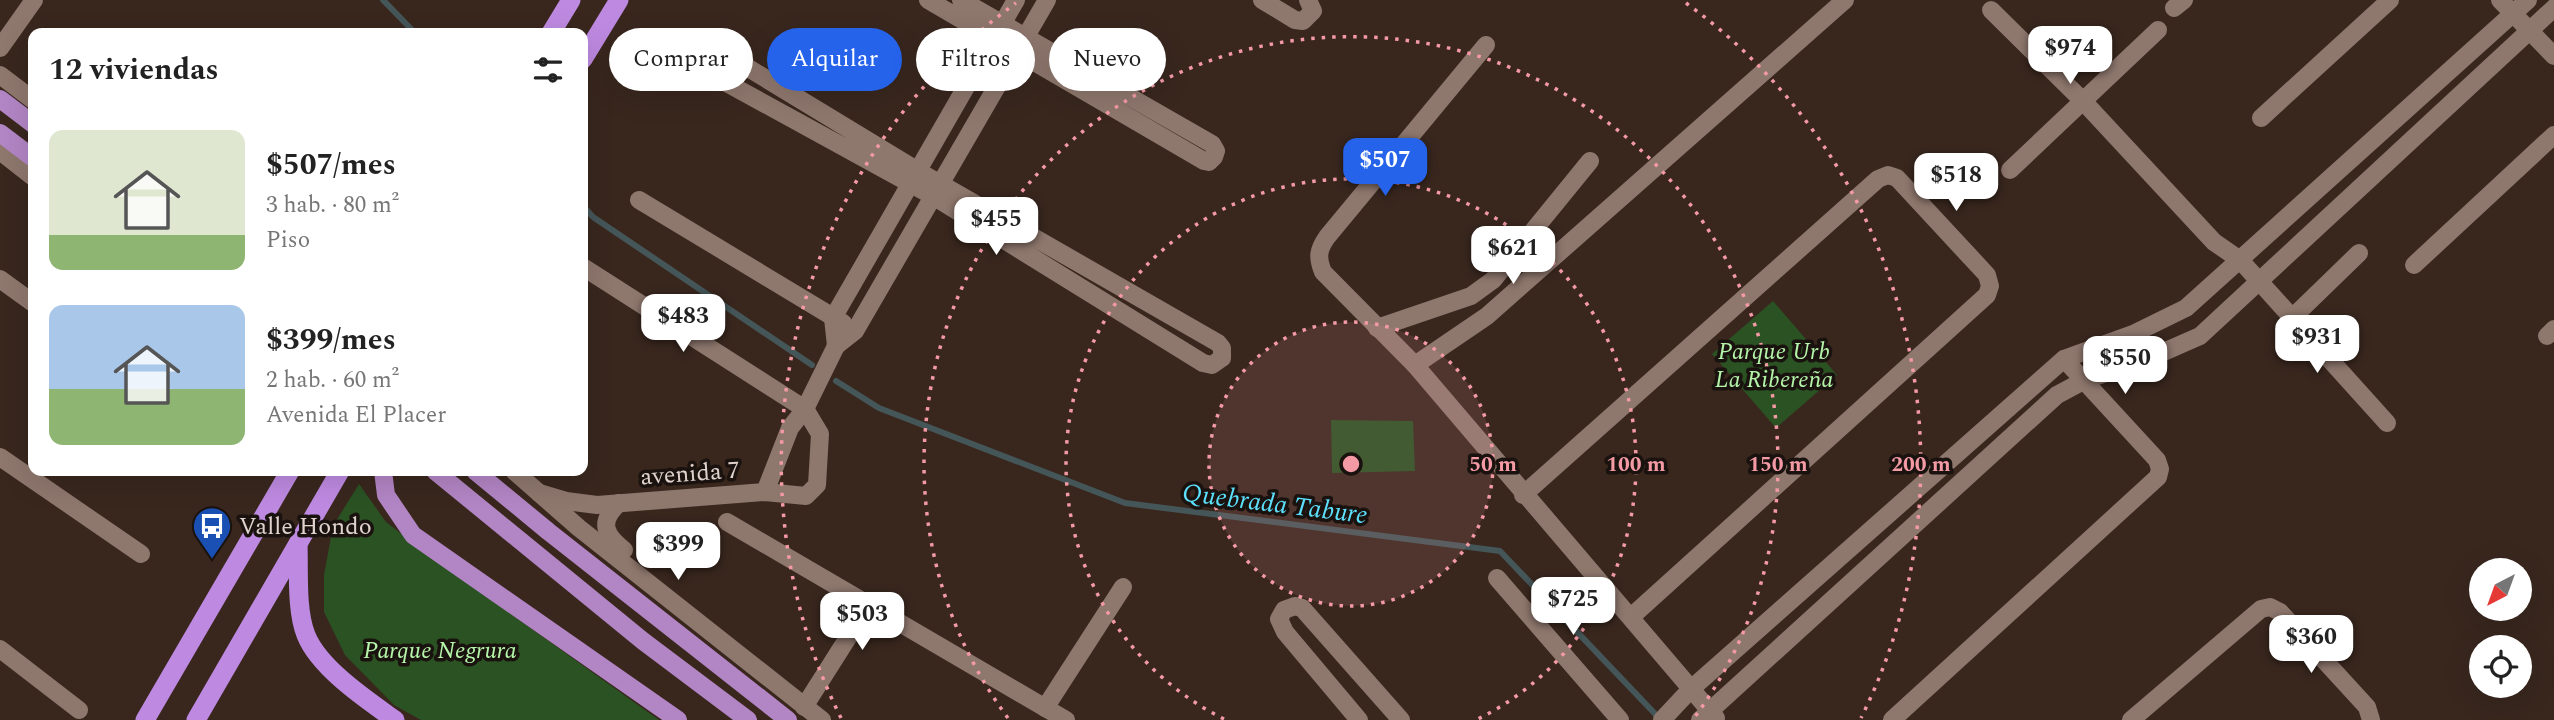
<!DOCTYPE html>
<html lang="es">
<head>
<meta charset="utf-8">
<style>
  :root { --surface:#fff; --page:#f2f2f2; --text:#222; --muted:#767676; --accent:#2563eb }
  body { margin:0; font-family:Spectral,serif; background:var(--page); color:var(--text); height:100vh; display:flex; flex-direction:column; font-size:26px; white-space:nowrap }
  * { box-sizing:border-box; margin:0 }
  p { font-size:23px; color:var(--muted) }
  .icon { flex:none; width:38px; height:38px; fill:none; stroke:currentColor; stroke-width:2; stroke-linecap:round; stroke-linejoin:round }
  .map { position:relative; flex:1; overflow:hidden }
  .details { position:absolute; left:28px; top:28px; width:560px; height:448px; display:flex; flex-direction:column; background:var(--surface); border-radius:14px; box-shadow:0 7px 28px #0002 }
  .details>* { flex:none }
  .guide { position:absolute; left:609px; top:28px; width:665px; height:63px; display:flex; gap:14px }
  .needle { width:46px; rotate:221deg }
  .fabs { position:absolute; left:2469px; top:558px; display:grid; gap:14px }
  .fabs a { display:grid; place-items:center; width:63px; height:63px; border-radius:50%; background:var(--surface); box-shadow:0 7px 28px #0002; font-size:35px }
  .price { position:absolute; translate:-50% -60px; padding:0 16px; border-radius:14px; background:#fff; color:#222; font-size:23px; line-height:46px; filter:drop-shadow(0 2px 4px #0008) }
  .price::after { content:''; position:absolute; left:50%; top:42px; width:21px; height:16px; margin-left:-10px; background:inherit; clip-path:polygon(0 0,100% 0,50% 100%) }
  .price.active { background:var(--accent); color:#fff }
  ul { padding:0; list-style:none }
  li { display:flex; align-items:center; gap:21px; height:175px; padding:0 21px }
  li span { display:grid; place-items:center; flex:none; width:196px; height:140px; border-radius:14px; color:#555 }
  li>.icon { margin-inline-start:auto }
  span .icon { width:84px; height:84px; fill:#fffc; stroke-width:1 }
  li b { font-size:30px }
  h2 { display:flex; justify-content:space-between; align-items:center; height:84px; padding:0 21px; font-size:30px }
  .chip { padding:0 24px; border-radius:32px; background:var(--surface); box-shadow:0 7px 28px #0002; font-size:24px; line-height:63px }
  .chip.active { background:var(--accent); color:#fff }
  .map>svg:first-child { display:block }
</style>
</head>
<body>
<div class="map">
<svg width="2554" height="720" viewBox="0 0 2554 720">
  <rect width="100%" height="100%" fill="#39271e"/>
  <g fill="#2a5223">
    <polygon points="1773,301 1837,375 1776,428 1712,354"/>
    <polygon points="1331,420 1413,421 1415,471 1332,473"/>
    <polygon points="359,484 386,522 434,559 659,720 421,720 394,705 345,655 324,612 324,575 333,526"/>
  </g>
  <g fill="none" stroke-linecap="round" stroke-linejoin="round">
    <g stroke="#455658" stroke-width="6">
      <polyline points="383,0 415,33"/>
      <polyline points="583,206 593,217 812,365"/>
      <polyline points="836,381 879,408 1125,503 1500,551 1660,719"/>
    </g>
    <g stroke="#8e776d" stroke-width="18">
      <polyline points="928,0 1204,161 1209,162 1214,157 1216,151 1212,144 961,0"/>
      <polyline points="1262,0 1295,20 1303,21 1313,11 1308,0"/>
      <polyline points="2500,0 2554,56"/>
      <polyline points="2174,8 2184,0"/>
      <polyline points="1991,10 2083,101 2214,242 2240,260 2387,423"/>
      <path d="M1486,45L1327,237C1318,250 1317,257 1323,272L1415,365L1716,718"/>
      <polyline points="0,48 34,0"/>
      <polygon points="727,58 735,60 918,171 1218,343 1222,348 1222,358 1212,365 1203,363 933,196 725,82 716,69 721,60"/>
      <polyline points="0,75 33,100"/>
      <polyline points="2261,118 2390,0"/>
      <polyline points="0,151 33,177"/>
      <polyline points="2010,170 2158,30"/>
      <polyline points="639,200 843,323"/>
      <polyline points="2414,265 2554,135"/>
      <polyline points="0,279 33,303"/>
      <polyline points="2292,318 2359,253"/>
      <polyline points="1377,328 1471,296 1493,280 1590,161"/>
      <polyline points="2547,336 2554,329"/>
      <polyline points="836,346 833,318 1016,0"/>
      <polyline points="1415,365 1487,316 1845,0"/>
      <polyline points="0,457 141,554"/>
      <polyline points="514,471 579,528 822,720"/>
      <polyline points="765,492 790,428 805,409 836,346 855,331 1047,0"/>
      <polyline points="539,493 566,501 597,505 765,492 806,496 817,485 820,434 805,409 583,267"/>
      <polyline points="1523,495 1878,179 1888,175 1897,178 1987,275 1990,286 1987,295 1631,617"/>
      <path d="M619,503C598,522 605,535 624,550"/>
      <polyline points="727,522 1066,720"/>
      <polyline points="1497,578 1620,720"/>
      <polyline points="0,649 79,710"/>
      <polyline points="804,707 868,606"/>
      <polyline points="1045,708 1123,587"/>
      <polyline points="1359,720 1285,632 1279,619 1284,610 1295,606 1302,608 1401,720"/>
      <polyline points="1662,720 1691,689 2064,359 2133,334 2186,308 2528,0"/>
      <polyline points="1700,720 2057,395 2085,380 2143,361 2200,336 2554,8"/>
      <polyline points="1892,720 2158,477 2160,469 2157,460 2064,359"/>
      <polyline points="2131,720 2261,609 2270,607 2280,612 2367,707 2371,720"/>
    </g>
    <g stroke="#b285c4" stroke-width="18">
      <polyline points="0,99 33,124"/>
      <polyline points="0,133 33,158"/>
      <polyline points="383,471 386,495 413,535 678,720"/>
      <polyline points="435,471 643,641 748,720"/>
      <polyline points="475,471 549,532 788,720"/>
    </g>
    <g stroke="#be8ae1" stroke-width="19">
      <polyline points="551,33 571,0"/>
      <polyline points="583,59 619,0"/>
      <path d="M298,544C299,571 296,610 306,635C319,668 367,700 395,720"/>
      <polyline points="145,720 290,471"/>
      <polyline points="196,720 340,471"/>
    </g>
  </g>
  <circle cx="1351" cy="464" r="142" fill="#f49aa5" fill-opacity=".12"/>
  <g fill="none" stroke="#f49aa5" stroke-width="3.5" stroke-dasharray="3.5 7">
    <circle cx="1351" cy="464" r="142"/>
    <path d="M1224 719A285 285 0 1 1 1478 719"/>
    <path d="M1008 718A427 427 0 1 1 1694 718"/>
    <path d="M841 718A570 570 0 0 1 1016 3M1686 3A570 570 0 0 1 1861 718"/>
  </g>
  <defs>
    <g id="bus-pin" transform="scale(2.0125)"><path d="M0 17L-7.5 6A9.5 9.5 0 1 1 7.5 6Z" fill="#1a4fb4" stroke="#1a120e"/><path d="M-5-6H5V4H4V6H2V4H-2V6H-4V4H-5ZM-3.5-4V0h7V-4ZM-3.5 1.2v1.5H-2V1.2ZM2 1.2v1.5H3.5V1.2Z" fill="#fff"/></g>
  </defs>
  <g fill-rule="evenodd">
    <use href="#bus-pin" x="212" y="526"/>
  </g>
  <g text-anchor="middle" stroke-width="7" stroke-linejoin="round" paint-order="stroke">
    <g font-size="24" font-style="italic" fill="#b4f5a9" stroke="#1a120e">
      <text x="1774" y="359">Parque Urb<tspan x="1774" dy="28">La Ribereña</tspan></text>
      <text x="440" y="658">Parque Negrura</text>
    </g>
    <g font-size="24" fill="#e0d3cd" stroke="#1a120e">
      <text transform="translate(690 473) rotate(-4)" y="8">avenida 7</text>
    </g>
    <g font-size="24" fill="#e0d3cd" stroke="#1a120e" text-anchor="start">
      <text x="239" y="534">Valle Hondo</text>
    </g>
    <g font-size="26" font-style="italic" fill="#5ce0fc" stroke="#1a120e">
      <text transform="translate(1275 503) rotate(7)" y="9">Quebrada Tabure</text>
    </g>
  </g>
  <circle cx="1351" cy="464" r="10" fill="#f49aa5" stroke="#1a120e" stroke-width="3.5"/>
  <g font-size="21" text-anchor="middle" font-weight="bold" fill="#f49aa5" stroke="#1a120e" stroke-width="7" stroke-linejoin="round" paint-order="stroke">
    <text x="1493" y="471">50 m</text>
    <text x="1636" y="471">100 m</text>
    <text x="1778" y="471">150 m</text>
    <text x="1921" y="471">200 m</text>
  </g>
</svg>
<div class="fabs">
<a><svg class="needle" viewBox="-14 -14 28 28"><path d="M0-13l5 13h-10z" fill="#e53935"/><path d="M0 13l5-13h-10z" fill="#767676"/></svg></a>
<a><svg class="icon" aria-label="locate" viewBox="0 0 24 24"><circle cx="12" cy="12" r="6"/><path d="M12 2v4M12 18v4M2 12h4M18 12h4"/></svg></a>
</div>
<b class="price" style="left:2070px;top:86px">$974</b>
<b class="price active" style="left:1385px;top:198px">$507</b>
<b class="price" style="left:1956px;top:213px">$518</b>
<b class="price" style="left:996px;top:257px">$455</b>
<b class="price" style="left:1513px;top:286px">$621</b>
<b class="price" style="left:683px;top:354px">$483</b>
<b class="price" style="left:2317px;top:375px">$931</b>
<b class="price" style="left:2125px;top:396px">$550</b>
<b class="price" style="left:678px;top:582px">$399</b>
<b class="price" style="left:1573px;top:637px">$725</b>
<b class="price" style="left:862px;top:652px">$503</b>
<b class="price" style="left:2311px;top:675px">$360</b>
<div class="guide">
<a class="chip">Comprar</a>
<a class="chip active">Alquilar</a>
<a class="chip">Filtros</a>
<a class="chip">Nuevo</a>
</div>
<section class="details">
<h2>12 viviendas<svg class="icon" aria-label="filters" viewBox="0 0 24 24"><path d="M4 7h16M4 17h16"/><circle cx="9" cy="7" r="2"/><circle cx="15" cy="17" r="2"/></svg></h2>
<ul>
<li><span style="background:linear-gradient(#dfe7d0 75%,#8fb573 0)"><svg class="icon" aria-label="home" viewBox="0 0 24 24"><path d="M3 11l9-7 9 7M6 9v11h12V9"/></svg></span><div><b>$507/mes</b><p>3 hab. · 80 m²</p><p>Piso</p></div></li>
<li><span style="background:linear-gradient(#a9c7e8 60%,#8fb573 0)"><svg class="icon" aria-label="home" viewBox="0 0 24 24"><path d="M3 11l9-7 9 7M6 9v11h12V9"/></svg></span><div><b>$399/mes</b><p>2 hab. · 60 m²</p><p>Avenida El Placer</p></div></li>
</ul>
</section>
</div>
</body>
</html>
